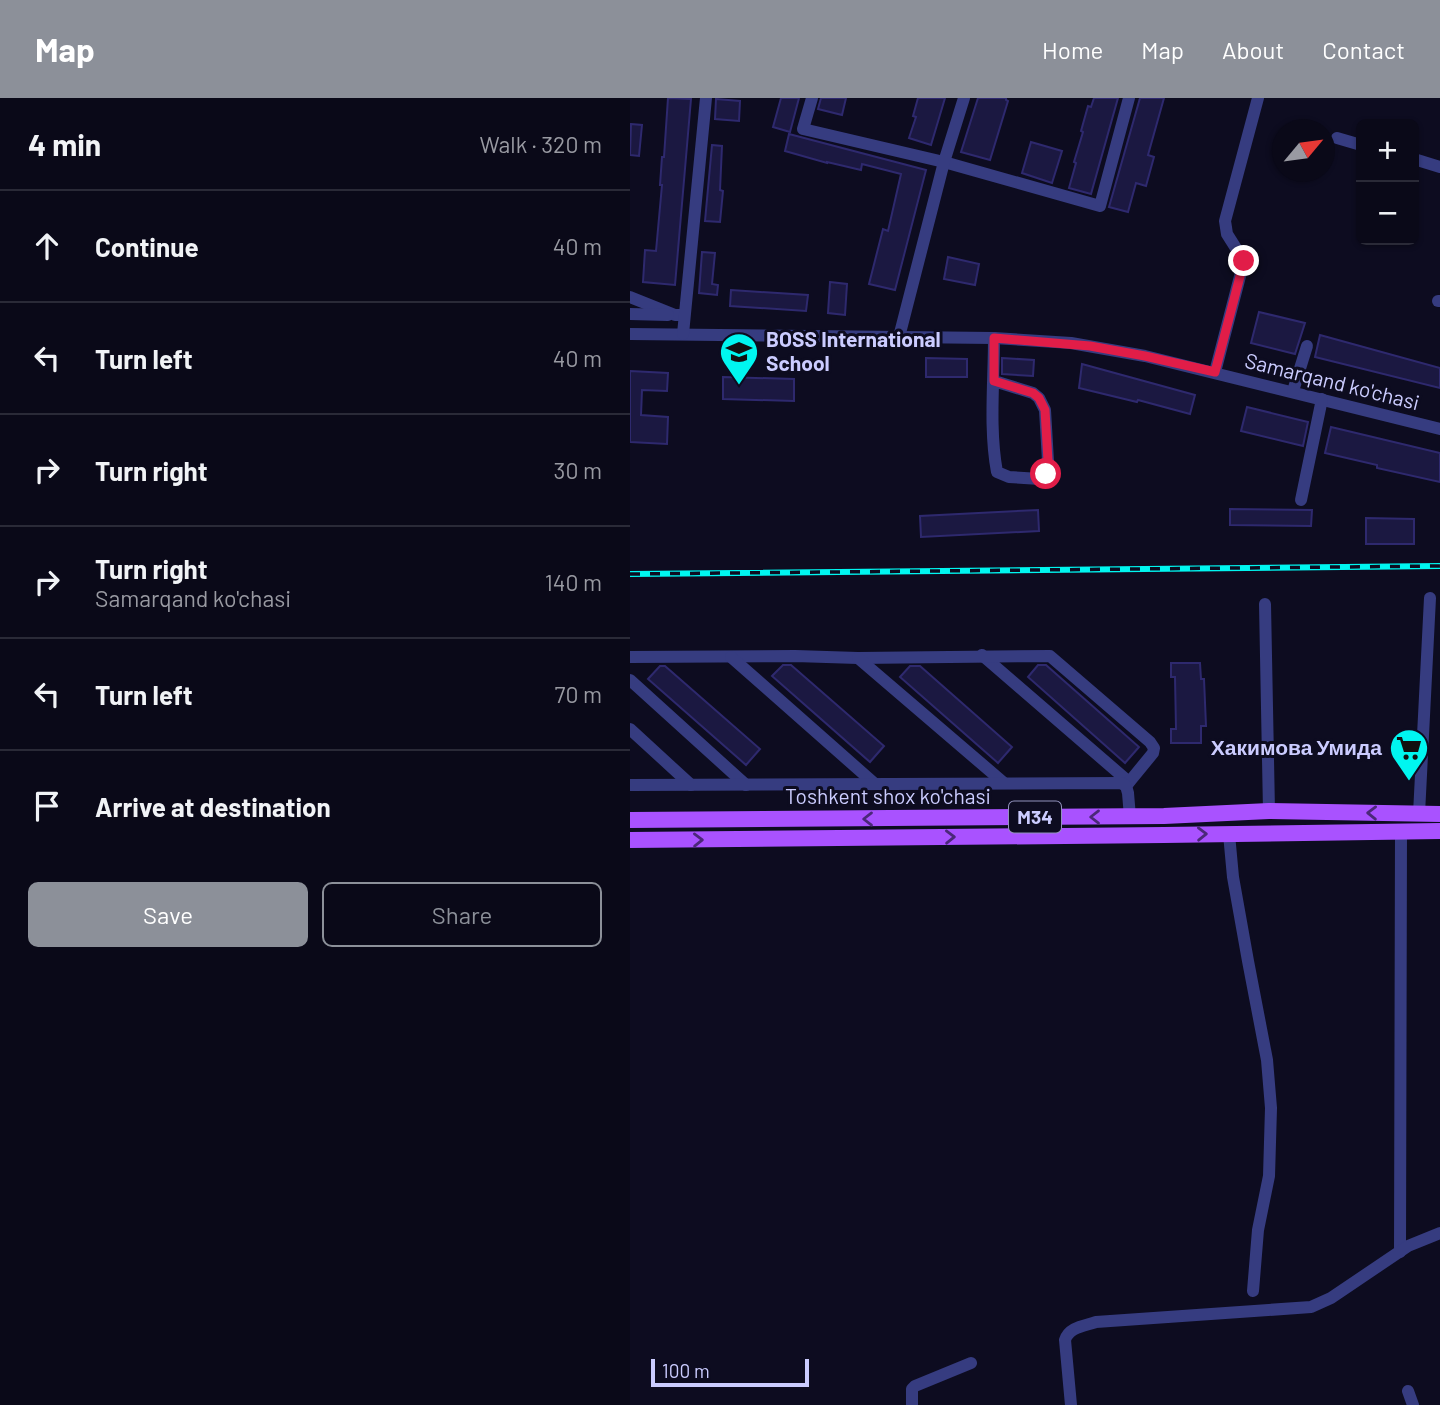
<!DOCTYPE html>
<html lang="en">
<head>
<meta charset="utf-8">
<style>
  body { margin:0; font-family:Barlow,sans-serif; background:#181725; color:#f1f3f6 }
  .controls { position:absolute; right:21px; top:21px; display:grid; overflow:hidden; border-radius:10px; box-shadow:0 2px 5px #0004 }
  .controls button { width:63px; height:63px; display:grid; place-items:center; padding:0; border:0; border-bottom:2px solid #2a2a37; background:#0a0918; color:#f1f3f6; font:35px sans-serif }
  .compass { position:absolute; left:642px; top:21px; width:63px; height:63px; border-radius:50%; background:#0a0918; box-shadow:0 2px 5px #0004; rotate:61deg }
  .scale { position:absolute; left:21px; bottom:18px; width:158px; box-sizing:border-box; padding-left:7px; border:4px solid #cbccff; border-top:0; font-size:19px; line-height:24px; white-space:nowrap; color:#cbccff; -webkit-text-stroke:5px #0d0c20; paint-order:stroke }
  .stop { position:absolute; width:21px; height:21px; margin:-16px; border:5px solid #e11d48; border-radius:50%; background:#fff }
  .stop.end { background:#e11d48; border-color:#fff; box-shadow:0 2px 7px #0008 }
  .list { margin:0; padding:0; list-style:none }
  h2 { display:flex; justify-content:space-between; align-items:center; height:91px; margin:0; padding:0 28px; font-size:30px }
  h2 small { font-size:23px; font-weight:400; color:#999aa2 }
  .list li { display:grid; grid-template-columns:46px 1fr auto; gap:21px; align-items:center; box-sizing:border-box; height:112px; padding:0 28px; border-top:2px solid #2a2a37 }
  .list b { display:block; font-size:26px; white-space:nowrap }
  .list p { margin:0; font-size:23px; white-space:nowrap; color:#999aa2 }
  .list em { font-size:23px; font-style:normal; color:#999aa2 }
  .actions { display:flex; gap:14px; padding:21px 28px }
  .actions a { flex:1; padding:16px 0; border:2px solid #8c9099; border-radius:10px; text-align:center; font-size:24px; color:#8c9099 }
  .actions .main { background:#8c9099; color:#fff }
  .icon { flex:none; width:38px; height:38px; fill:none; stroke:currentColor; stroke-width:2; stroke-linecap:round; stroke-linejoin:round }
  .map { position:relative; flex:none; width:810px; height:1307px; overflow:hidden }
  header { display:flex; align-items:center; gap:42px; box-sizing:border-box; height:98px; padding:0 35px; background:#8c9099; color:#fff }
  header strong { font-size:33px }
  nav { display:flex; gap:38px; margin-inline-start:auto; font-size:24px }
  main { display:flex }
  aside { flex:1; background:#0a0918 }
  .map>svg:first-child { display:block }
</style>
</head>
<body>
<header>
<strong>Map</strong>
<nav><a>Home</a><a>Map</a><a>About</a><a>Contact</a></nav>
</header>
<main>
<aside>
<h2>4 min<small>Walk · 320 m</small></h2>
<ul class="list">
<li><svg class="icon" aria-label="ahead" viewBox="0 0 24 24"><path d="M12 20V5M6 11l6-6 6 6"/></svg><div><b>Continue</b></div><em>40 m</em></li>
<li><svg class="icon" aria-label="left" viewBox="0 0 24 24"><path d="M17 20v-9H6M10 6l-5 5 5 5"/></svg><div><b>Turn left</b></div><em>40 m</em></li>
<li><svg class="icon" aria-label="right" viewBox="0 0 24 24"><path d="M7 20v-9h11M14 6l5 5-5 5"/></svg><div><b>Turn right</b></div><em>30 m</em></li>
<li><svg class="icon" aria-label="right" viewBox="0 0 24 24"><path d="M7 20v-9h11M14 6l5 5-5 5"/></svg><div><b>Turn right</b><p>Samarqand ko'chasi</p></div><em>140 m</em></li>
<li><svg class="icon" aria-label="left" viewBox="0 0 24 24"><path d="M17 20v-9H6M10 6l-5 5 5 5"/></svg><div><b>Turn left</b></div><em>70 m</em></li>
<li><svg class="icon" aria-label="arrive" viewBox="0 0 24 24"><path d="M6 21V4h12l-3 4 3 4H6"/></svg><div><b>Arrive at destination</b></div></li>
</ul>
<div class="actions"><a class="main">Save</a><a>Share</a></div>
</aside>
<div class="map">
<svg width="810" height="1307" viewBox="0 0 810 1307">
  <rect width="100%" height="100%" fill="#0d0c20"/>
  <g fill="#1b1841" stroke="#2e296e" stroke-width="2">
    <path d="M38,0L61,1L45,187L13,184L15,152L26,153L32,87H30L32,59H34Z"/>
    <path d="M151,0H169L160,34L143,29Z"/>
    <path d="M191,0H216L212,17L188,11Z"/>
    <path d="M288,0H315L301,47L279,40L286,19L283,18Z"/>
    <path d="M348,0H376V2L378,3L360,62L331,54Z"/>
    <path d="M464,0H488L461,96L439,90L446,65L444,64L453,34L451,33L458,8L461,9Z"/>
    <path d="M510,0H534L518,57L524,59L516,88L506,85L498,114L479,109Z"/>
    <path d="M86,1L110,3L109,23L85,21Z"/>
    <path d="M1,26L12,27L9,58L0,57Z"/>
    <path d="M159,36L296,72L265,192L239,186L253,131L258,133L271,76L232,66L231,72L197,64V65L155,53Z"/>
    <path d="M401,44L432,53L422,85L392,75Z"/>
    <path d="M82,47L92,48L90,92L93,93L90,124L75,123Z"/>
    <path d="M72,154L85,155L82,186L88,187L87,197L69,195Z"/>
    <path d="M318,159L349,166L345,187L314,181Z"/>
    <path d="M200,184L217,186L215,217L198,215Z"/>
    <path d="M101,192L178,197L176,213L100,208Z"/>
    <path d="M629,214L675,225L665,256L621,245Z"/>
    <path d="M690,237L810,270V290L685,259Z"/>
    <path d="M296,260L337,261V279H296Z"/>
    <path d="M372,260L404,262L403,278L372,276Z"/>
    <path d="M452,266L565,297L560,316L508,302L507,304L449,290Z"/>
    <path d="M0,273L38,275L37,293L12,292L11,317L38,319L37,346L0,344Z"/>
    <path d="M93,279L164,281V303L93,301Z"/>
    <path d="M617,309L678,324L673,348L611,333Z"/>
    <path d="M701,329L810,355V384L747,370V367L695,355Z"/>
    <path d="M600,411L682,412L681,428L600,427Z"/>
    <path d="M408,412L409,433L291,439L290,418Z"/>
    <path d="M736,420L784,421V446H736Z"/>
    <path d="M541,565H570L571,581H574L576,628H571V645H541V631H546L545,579H541Z"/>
    <path d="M153,567H161L254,648L240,664L142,578Z"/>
    <path d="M408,567H416L509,649L495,665L398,579Z"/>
    <path d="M30,568H35L130,651L116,667L18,581Z"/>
    <path d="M280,568H290L382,649L368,665L270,579Z"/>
  </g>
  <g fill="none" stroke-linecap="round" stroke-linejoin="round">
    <g stroke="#363c80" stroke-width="12">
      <path d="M182,0L173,31L314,64L470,108L499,0"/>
      <path d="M707,40L731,47"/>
      <path d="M784,61L810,69"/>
      <path d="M0,199L45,217H54"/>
      <path d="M808,203H810"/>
      <path d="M0,216L38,217"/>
      <path d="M0,236L364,240L441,245L515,258L810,331"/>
      <path d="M53,236L76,0"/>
      <path d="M269,239L314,64L334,0"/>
      <path d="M585,274L614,163L597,136L595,123L628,0"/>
      <path d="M364,283L403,295L409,300L415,312L418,363L416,376L410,381L379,379L367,374C359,331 364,284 364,240"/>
      <path d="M663,293L677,248"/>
      <path d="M671,402L692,301"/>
      <path d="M635,506L639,713"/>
      <path d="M352,557L499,684"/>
      <path d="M0,559L165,558L228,560L420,558L520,644L524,650L523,655L496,688"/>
      <path d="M101,559L245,686"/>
      <path d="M228,560L374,685"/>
      <path d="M0,582L116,687"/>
      <path d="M0,631L61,687"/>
      <path d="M0,687L491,685L496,688L498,695L500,719"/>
      <path d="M789,716L800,500"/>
      <path d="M599,736L603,779L618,863L637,962L641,1010L639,1078L628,1132L623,1193"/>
      <path d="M770,1154L771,733"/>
      <path d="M778,1293L783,1307"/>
      <path d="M282,1307V1291L285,1288L341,1265"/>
      <path d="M441,1307L435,1242C439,1229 454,1228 466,1224L681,1209L701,1200L778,1148L810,1135"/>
    </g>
    <g stroke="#a952ff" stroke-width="16">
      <path d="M0,722L534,718L639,713L810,716"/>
      <path d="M0,742L534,737L810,733"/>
    </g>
    <g stroke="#00f6f0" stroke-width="6">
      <path id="rail" d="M0,476L810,468"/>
    </g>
    <use href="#rail" stroke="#0d0c20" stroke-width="3.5" stroke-dasharray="10" stroke-linecap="butt"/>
  </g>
  <defs><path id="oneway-chevron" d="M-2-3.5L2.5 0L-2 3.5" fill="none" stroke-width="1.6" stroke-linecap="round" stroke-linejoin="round" transform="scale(1.75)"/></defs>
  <g stroke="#4b2879">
    <use href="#oneway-chevron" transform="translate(742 715) rotate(-179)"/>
    <use href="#oneway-chevron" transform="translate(465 719) rotate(180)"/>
    <use href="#oneway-chevron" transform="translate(238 721) rotate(180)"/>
    <use href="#oneway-chevron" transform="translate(572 736) rotate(-1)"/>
    <use href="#oneway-chevron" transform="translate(320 739) rotate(-1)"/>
    <use href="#oneway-chevron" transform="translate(68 742) rotate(-1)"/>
  </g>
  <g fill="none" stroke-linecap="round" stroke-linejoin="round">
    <path stroke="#e11d48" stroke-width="9" d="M416,376L418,363L415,312L409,300L403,295L364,283V240L460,248L515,258L585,274L614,163"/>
  </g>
  <defs>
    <g id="school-pin" transform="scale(2.0125)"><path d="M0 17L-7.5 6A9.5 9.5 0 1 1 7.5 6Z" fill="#00f6f0" stroke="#0d0c20"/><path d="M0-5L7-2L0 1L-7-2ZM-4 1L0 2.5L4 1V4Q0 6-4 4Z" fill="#111"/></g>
    <g id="supermarket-pin" transform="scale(2.0125)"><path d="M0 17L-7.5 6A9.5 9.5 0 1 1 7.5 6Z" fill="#00f6f0" stroke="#0d0c20"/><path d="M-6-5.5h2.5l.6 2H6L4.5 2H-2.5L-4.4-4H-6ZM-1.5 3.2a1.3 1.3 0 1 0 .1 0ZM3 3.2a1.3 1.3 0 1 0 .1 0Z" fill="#111"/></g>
  </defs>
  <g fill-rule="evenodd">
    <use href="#school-pin" x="109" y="254"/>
    <use href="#supermarket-pin" x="779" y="650"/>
  </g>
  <g text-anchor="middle" stroke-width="6" stroke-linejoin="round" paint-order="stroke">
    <rect fill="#0d0c20" stroke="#9292bc" stroke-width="2" x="379" y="703.5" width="52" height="31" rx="5"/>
    <g font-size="19" font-weight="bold" fill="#cbccff">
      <text x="405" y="726">M34</text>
    </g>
    <g font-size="21" font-weight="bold" fill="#cbccff" stroke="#0d0c20" text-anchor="start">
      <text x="136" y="249">BOSS International<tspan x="136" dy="24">School</tspan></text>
      <text x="752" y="657" text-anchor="end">Хакимова Умида</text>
    </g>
    <g font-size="21" fill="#cbccff" stroke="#0d0c20">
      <text transform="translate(702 284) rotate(14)" y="7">Samarqand ko'chasi</text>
      <text x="258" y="706">Toshkent shox ko'chasi</text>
    </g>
  </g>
</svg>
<div class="controls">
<button>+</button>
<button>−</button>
</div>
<svg class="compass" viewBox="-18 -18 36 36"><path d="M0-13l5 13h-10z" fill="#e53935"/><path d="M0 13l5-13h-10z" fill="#999aa2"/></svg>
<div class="scale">100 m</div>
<div class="stop" style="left:416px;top:376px"></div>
<div class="stop end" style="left:614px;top:163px"></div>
</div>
</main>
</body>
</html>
